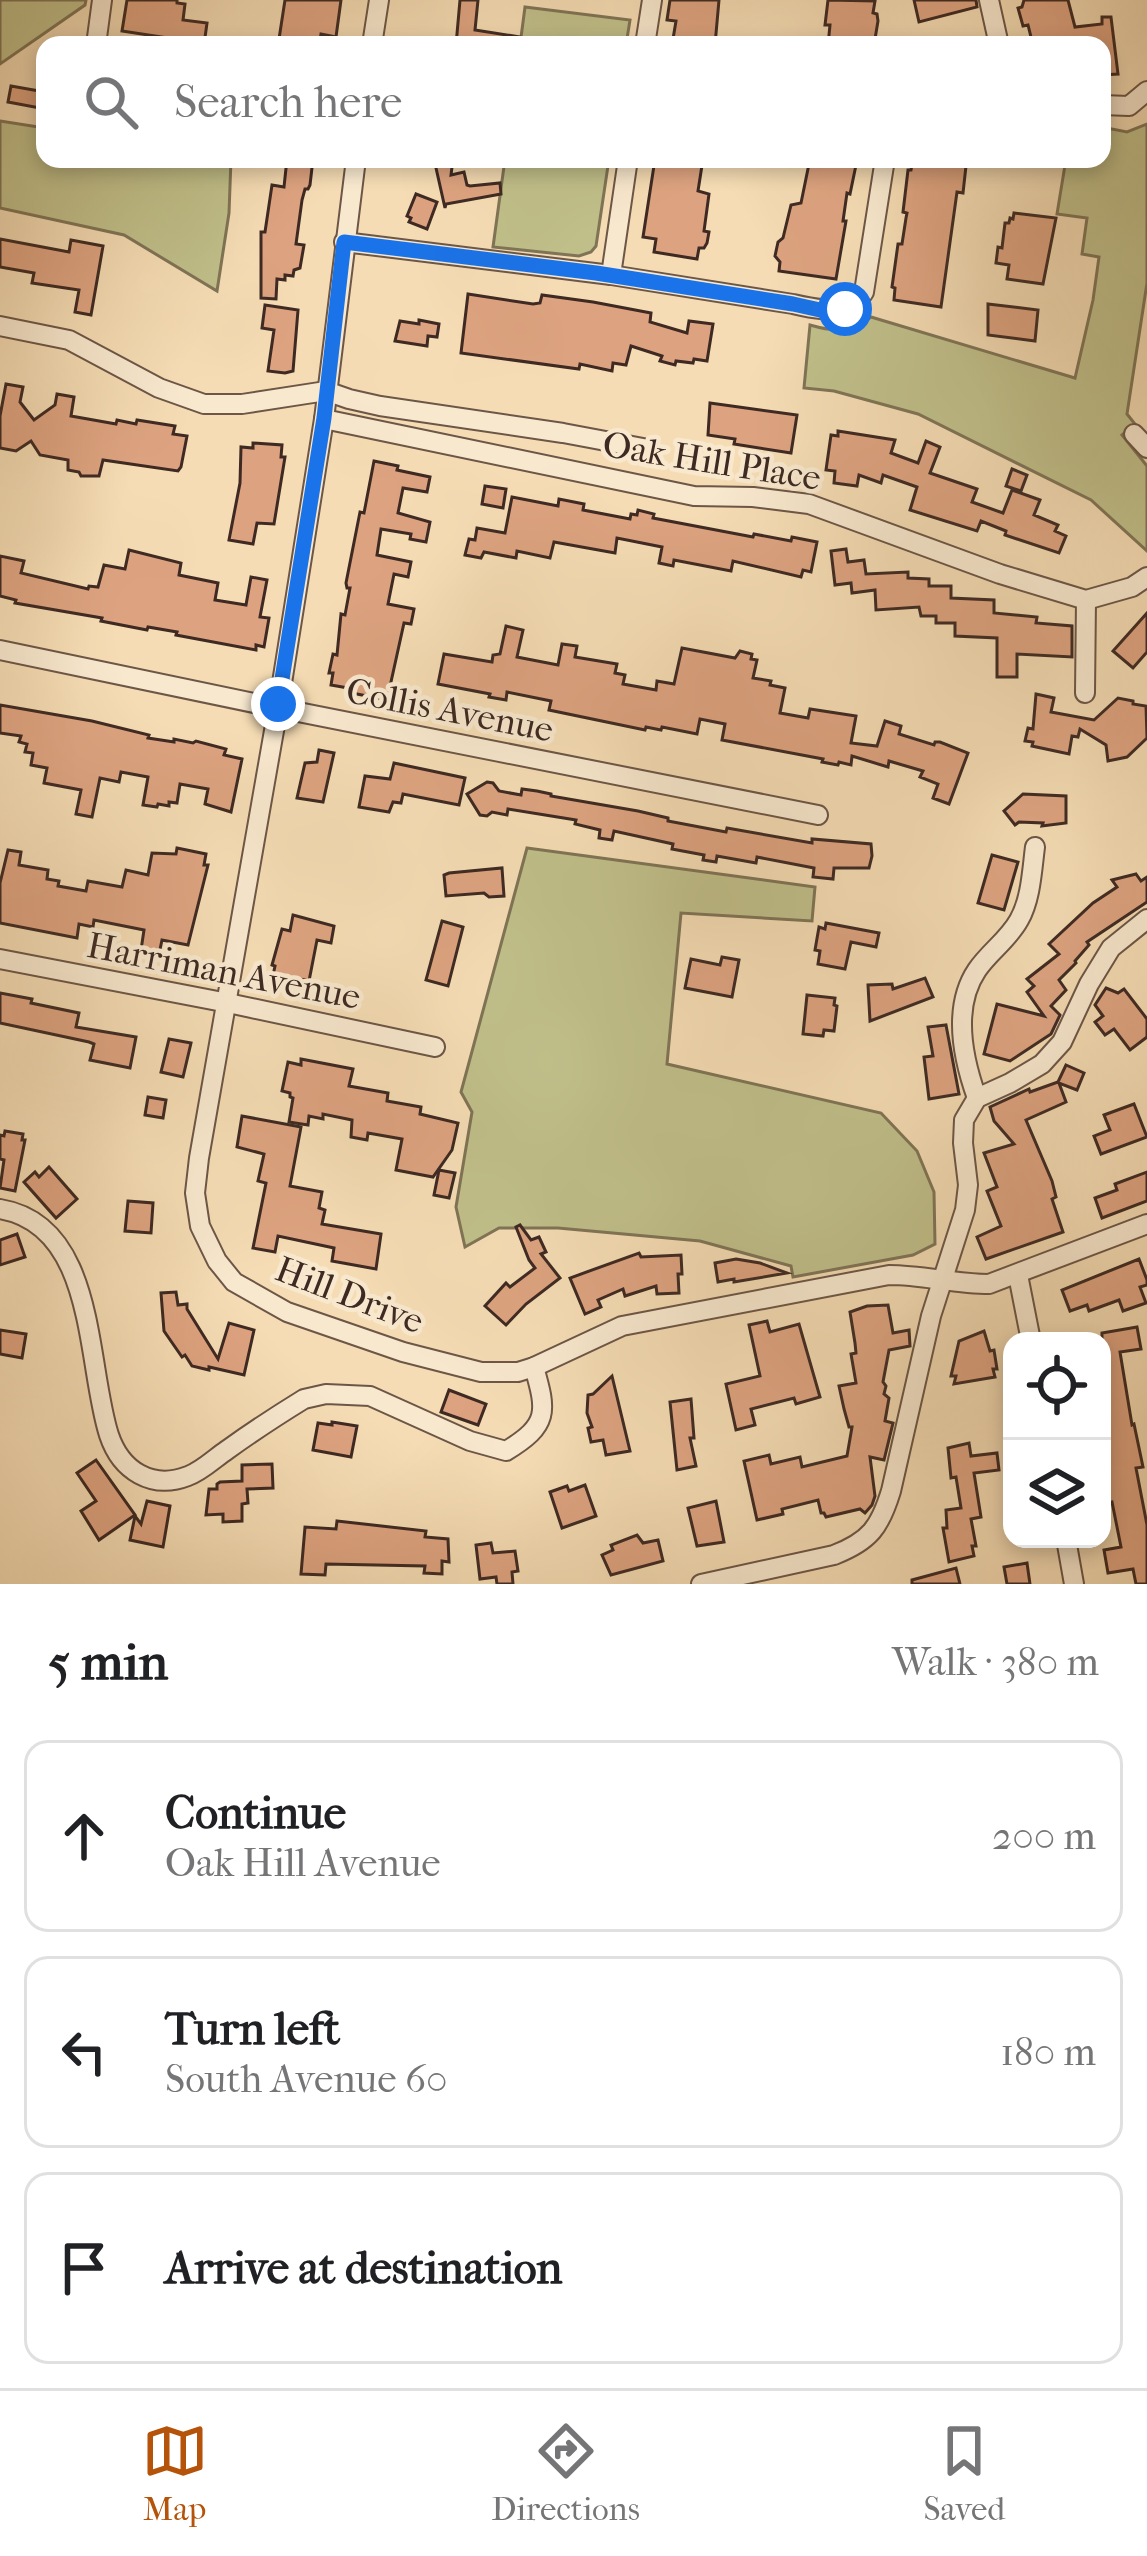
<!DOCTYPE html>
<html lang="en">
<head>
<meta charset="utf-8">
<style>
  body { margin:0; font-family:"IM FELL French Canon",serif; background:#f2f2f2; color:#202124 }
  .controls { position:absolute; right:36px; bottom:36px; display:grid; overflow:hidden; border-radius:24px; box-shadow:0 6px 18px #0003 }
  .controls button { width:108px; height:108px; display:grid; place-items:center; padding:0; border:0; border-bottom:3px solid #e0e0e0; background:#fff; color:#202124; font:60px sans-serif }
  .stop { position:absolute; width:36px; height:36px; margin:-27px; border:9px solid #1a73e8; border-radius:50%; background:#fff }
  .stop.end { background:#1a73e8; border-color:#fff; box-shadow:0 3px 12px #0008 }
  .list { margin:0; padding:0; list-style:none }
  h2 { display:flex; justify-content:space-between; align-items:center; height:156px; margin:0; padding:0 48px; font-size:51px }
  h2 small { font-size:39px; font-weight:400; color:#757577 }
  .list li { display:grid; grid-template-columns:78px 1fr auto; gap:36px; align-items:center; box-sizing:border-box; height:192px; margin:0 24px 24px; padding:0 24px; border:3px solid #e0e0e0; border-radius:24px }
  .list b { display:block; font-size:45px; white-space:nowrap }
  .list p { margin:0; font-size:39px; white-space:nowrap; color:#757577 }
  .list em { font-size:39px; font-style:normal; color:#757577 }
  .icon { flex:none; width:66px; height:66px; fill:none; stroke:currentColor; stroke-width:2; stroke-linecap:round; stroke-linejoin:round }
  .map { position:relative; flex:none; width:1147px; height:1584px; overflow:hidden }
  .search { position:absolute; background:#fff; box-shadow:0 6px 18px #0003; left:36px; right:36px; top:36px; height:132px; display:flex; align-items:center; gap:30px; box-sizing:border-box; padding:0 42px; border-radius:24px; color:#757577; font-size:45px }
  .sheet { height:804px; background:#fff }
  nav { display:flex; justify-content:space-around; align-items:center; box-sizing:border-box; height:168px; border-top:3px solid #e0e0e0; background:#fff; font-size:33px; color:#757577 }
  nav a { display:grid; justify-items:center; gap:6px }
  nav .on { color:#b45309 }
  .map>svg:first-child { display:block }
</style>
</head>
<body>
<div class="map">
<svg width="1147" height="1584" viewBox="0 0 1147 1584">
  <rect width="100%" height="100%" fill="#f5dcb4"/>
  <filter id="stains"><feTurbulence type="fractalNoise" baseFrequency=".00167" numOctaves="4"/><feColorMatrix values="0 0 0 0 .2 0 0 0 0 .09 0 0 0 0 .02 0 0 0 .5 -.17"/></filter>
  <radialGradient id="worn" r=".72"><stop offset=".6" stop-color="#630" stop-opacity="0"/><stop offset="1" stop-color="#630" stop-opacity=".3"/></radialGradient>
  <g fill="#c0bf8a" stroke="#7f7456" stroke-width="3">
    <path d="M0,0H86L85,5L0,64Z"/>
    <path d="M525,7L630,20L626,45H520Z"/>
    <path d="M0,121L45,128V159H231L229,213L217,291L124,235L0,208Z"/>
    <path d="M1147,124V283L1127,414L1135,424L1122,435L1147,466V551L1091,500L918,414L834,391L804,388L810,325C834,332 851,333 871,317L1075,378L1093,300L1099,257L1082,254L1087,218L1057,214L1066,159H1102V127L1127,132Z"/>
    <path d="M505,159H609L596,246L591,252L579,256L493,247Z"/>
    <path d="M527,848L815,887L812,921L681,913L667,1064L881,1113L917,1151L934,1192L935,1244L913,1255L793,1277L791,1266L700,1241L558,1228H499L465,1247L456,1207L472,1112L461,1092Z"/>
  </g>
  <g fill="#dda380" stroke="#3e2a23" stroke-width="3">
    <path d="M127,0H177V3L185,4L183,20L207,23L204,45H188V41L122,31Z"/>
    <path d="M285,0H341L336,37L321,34L319,45H295V41L279,39Z"/>
    <path d="M460,0H478L475,30L520,37V45H456Z"/>
    <path d="M670,0H719L715,45H672L676,21L667,20Z"/>
    <path d="M828,0L875,1L873,13L877,14L878,21L874,45H828L830,25H825Z"/>
    <path d="M914,0H976L977,7L919,22Z"/>
    <path d="M1024,0H1068L1075,27L1102,24V17H1111L1118,74L1102,75V45H1033L1028,25L1023,26L1018,8L1022,7Z"/>
    <path d="M11,86L45,92V109L8,102Z"/>
    <path d="M287,159H313L310,185L308,189H305L302,200L296,244L304,245L300,268L294,270L293,276L285,275V280L277,279L276,299L261,298V232H265L272,185L284,187Z"/>
    <path d="M434,159H453L451,175L464,172L467,185L470,186L500,183L501,194L446,204L445,208Z"/>
    <path d="M655,159H703L698,191L709,194L704,231L709,232L707,243L704,248H699L697,259L654,252L656,239L643,237Z"/>
    <path d="M810,159L856,165L850,194L847,193L843,221H846L836,279L779,271L780,262L775,256L778,242L783,238L791,205L801,203Z"/>
    <path d="M913,159L966,166L963,193L957,192L941,307L894,300L895,288L892,287L898,244H902L906,218L907,213L903,212L908,170H911Z"/>
    <path d="M416,194L437,202L427,229L409,222L411,218L407,216Z"/>
    <path d="M1014,213L1056,218L1043,284L1007,279L1009,265L996,263L998,247L1002,248L1005,223H1009L1010,218L1013,219Z"/>
    <path d="M0,239L69,252L71,240L103,246L91,315L75,312L79,290L32,283L34,273L0,267Z"/>
    <path d="M468,294L533,304L540,303L542,295L593,302L651,313L650,322L687,333L689,321L713,324L707,361L694,359L693,363L676,361L675,365L660,361L662,356L631,346L626,365L613,363L612,371L580,364L579,369L461,353Z"/>
    <path d="M988,304L1038,310L1035,341L988,335Z"/>
    <path d="M265,305L298,310L293,371L285,373L268,371L274,330L262,328Z"/>
    <path d="M419,320L439,324L437,337L428,336L427,346L395,341L400,321L419,324Z"/>
    <path d="M6,384L23,387L20,402L34,420L55,405L57,394L74,397L71,416L116,424L117,420L136,424L137,420L175,426L173,434L187,436L181,467L178,471L103,460L99,476H81L79,472L68,470V460L40,455L31,441L16,451L0,448V416Z"/>
    <path d="M710,403L797,415L791,453L734,444L735,439L708,435Z"/>
    <path d="M838,431L895,440L891,453L918,463L926,441L940,447L930,473L977,489L972,502L1003,513L1012,490L1040,500L1034,515L1058,525L1055,531L1066,536L1059,553L1005,535L1006,531L981,521L977,531L910,510L917,487L883,475L881,483L859,475L857,486L834,483L835,471L826,470L831,435L838,436Z"/>
    <path d="M253,443L282,445L281,457H285L274,524L257,523L253,544L229,540L240,483L241,447L253,448Z"/>
    <path d="M374,461L398,466L397,470L430,477L427,492L403,488L398,513L430,522L426,542L410,539L411,534L381,529L377,555L411,562L408,577L394,574L388,604L414,609L411,624L404,623L387,700L347,692L348,688L331,685L333,673H329L333,654L337,655L341,614L345,615L350,588H347L346,583L360,512L364,513Z"/>
    <path d="M1012,469L1027,475L1021,491L1006,486Z"/>
    <path d="M485,486L506,489L503,508L482,504Z"/>
    <path d="M512,497L558,506L559,499L584,504L583,510L630,519L631,514L637,515L638,510L654,514L653,518L753,537L754,534L791,541L792,537L817,542L811,572L803,570L801,577L733,561L731,571L674,560L673,566L659,563L662,547L617,538L615,553L554,542L550,558L517,551L516,558L484,552L481,558L465,555L469,539L475,540L477,528L505,533Z"/>
    <path d="M846,549L848,562L864,560L866,574L908,572V578L929,579V586H951V598L994,600V613L1037,617L1036,623L1072,626V657L1017,654V677H997V638L955,636V623H936V616H921L919,607L876,610L875,590L852,593L851,583L835,585L831,551Z"/>
    <path d="M129,550L181,563L179,575L218,583L215,600L246,605L251,577L267,580L260,617L269,618L264,647L256,645V650L176,635L177,632L148,627L147,630L101,621L102,618L15,603L16,600L0,596V556L24,561L21,573L88,589L89,586L98,587L104,565L125,569Z"/>
    <path d="M1147,613V652L1133,668L1113,651Z"/>
    <path d="M506,626L523,630L517,657L558,665L562,644L577,646L575,657L617,664L615,673L625,675L623,684L656,690L657,681L674,684L682,648L735,658L740,651L752,654L751,659L757,660L753,678L771,681L770,685L785,688L780,713L808,718L810,709L856,716L851,743L877,746L885,721L901,726L899,734L934,745L935,742H940L968,753L949,804L933,798L938,784L920,777L923,771L889,761L888,767L852,756L851,765L839,762L838,765L822,762L823,759L722,740L725,724L700,719L697,734L662,727L661,730L646,727L645,730L549,710L551,701L507,692L506,700L489,697L490,694L438,684L444,654L492,662L493,655L500,654Z"/>
    <path d="M1036,694L1054,698L1051,712L1094,720L1118,698L1133,701V704L1146,706L1147,738L1127,757L1108,761L1106,745L1080,729L1078,737L1072,736L1069,754L1032,746L1033,742L1025,741L1028,728L1033,729Z"/>
    <path d="M0,705L92,721L149,735L148,738L174,742V739L193,743L196,741L226,749L224,755L242,759L231,812L205,804L208,789L180,784L177,803L169,802V806L158,804L157,807L143,805L148,777L121,772L119,782L100,778L92,817L76,814L81,790L44,783L47,768L31,765L33,753L25,752L27,744L19,742L21,736L0,733Z"/>
    <path d="M319,750L334,753L323,802L297,798L305,763L317,762Z"/>
    <path d="M394,763L465,778L459,805L403,794L401,803L393,802L389,812L359,807L365,776L390,779Z"/>
    <path d="M487,782L493,783L499,791L521,795L522,789L537,791L551,794V796L638,811L668,818V821L726,832L727,828L812,843V839L871,844L872,856L869,868H834L833,879L813,877L814,868L757,857L756,863L717,856L716,862L703,860L704,855L672,849L673,844L614,831L612,840L599,838L600,830L575,824L576,820L508,809L507,815L492,812L487,816L480,815L467,794Z"/>
    <path d="M1023,794L1066,796V823L1042,826L1043,823L1019,822L1015,825L1004,811Z"/>
    <path d="M177,848L206,854L204,865H208L188,945L162,940L159,954L141,950L144,930L94,920L93,927L79,924L77,938L0,923V883L8,850L21,852L19,865L48,870L47,879L59,881L58,886L86,891L88,881L122,887L126,870L148,875L152,853L176,854Z"/>
    <path d="M992,855L1018,862L1004,910L978,903Z"/>
    <path d="M502,868L504,896L489,897L484,893L446,896L444,875L449,873Z"/>
    <path d="M1136,874L1141,881L1147,877V902L1087,942L1089,945L1075,961L1076,963L1059,980L1066,990L1051,1006L1060,1015L1051,1034L1010,1061L984,1054L997,1004L1044,1016L1027,992L1034,986L1027,979L1059,954L1049,944L1093,903L1117,887L1112,880Z"/>
    <path d="M293,915L334,926L331,943L317,940L309,981L296,978L295,985L272,980L275,966L272,965L282,929L290,931Z"/>
    <path d="M442,921L463,927L448,986L426,980Z"/>
    <path d="M826,923L879,933L876,947L851,942L845,969L818,964L820,951L815,950L819,927L825,929Z"/>
    <path d="M722,957L739,960L732,997L685,988L691,959L720,965Z"/>
    <path d="M925,978L933,997L870,1021L868,985L892,984L893,989Z"/>
    <path d="M1106,988L1118,993L1124,989L1147,1019V1037L1130,1050L1114,1029L1105,1035L1095,1022L1103,1016L1095,1005Z"/>
    <path d="M0,993L32,999L31,1003L79,1013L76,1027L136,1037L130,1068L90,1060L94,1044L89,1042L0,1023Z"/>
    <path d="M807,995L835,998L834,1005L837,1006L834,1031L824,1030L823,1036L803,1034Z"/>
    <path d="M946,1025L959,1094L929,1099L924,1057L933,1056L928,1027Z"/>
    <path d="M169,1039L191,1043L183,1077L161,1072Z"/>
    <path d="M301,1059L353,1069L349,1086L388,1093L387,1101L421,1107L420,1114L458,1123L452,1150L433,1177L396,1170L402,1139L368,1133L367,1140L351,1137L352,1120L323,1114V1119L309,1116L308,1125L289,1122L293,1098L290,1097V1093L282,1091L288,1062L301,1065Z"/>
    <path d="M1066,1065L1084,1073L1077,1090L1059,1083L1066,1102L1026,1120L1052,1181L1056,1197L1052,1199L1063,1232L986,1259L977,1237L1001,1226L987,1191L997,1187L984,1153L1014,1144L994,1121L990,1107L1029,1089L1030,1092L1058,1082Z"/>
    <path d="M148,1097L166,1100L163,1118L145,1115Z"/>
    <path d="M1134,1104L1147,1137L1101,1154L1094,1136L1110,1130L1104,1115Z"/>
    <path d="M242,1116L301,1127L290,1186L322,1192L319,1208L325,1210L322,1224L381,1234L376,1269L332,1261L334,1248L278,1236L275,1252L253,1248L266,1183L258,1181L264,1154L237,1147Z"/>
    <path d="M5,1131L23,1134L22,1140H25L15,1191L0,1188L4,1160L0,1159V1135L4,1136Z"/>
    <path d="M49,1167L77,1199L56,1218L24,1182L35,1172L39,1177Z"/>
    <path d="M439,1170L455,1173L449,1198L434,1195Z"/>
    <path d="M1147,1172V1201L1102,1218L1095,1198L1117,1190L1115,1184Z"/>
    <path d="M128,1201L153,1203L151,1233L125,1231Z"/>
    <path d="M520,1225L531,1240L539,1237L546,1252L541,1254L560,1278L526,1304L506,1325L485,1306L506,1283L510,1287L535,1268L529,1260L516,1227Z"/>
    <path d="M17,1234L25,1257L0,1265V1240Z"/>
    <path d="M639,1253L641,1257L681,1255L682,1274H678L679,1293L657,1294L656,1286L625,1296L623,1289L598,1300L601,1307L585,1314L570,1278Z"/>
    <path d="M736,1259L760,1263L787,1273L734,1282V1279L718,1282L715,1263Z"/>
    <path d="M1139,1259L1147,1280V1285L1140,1287L1146,1303L1123,1311L1119,1300L1089,1311L1087,1305L1070,1311L1062,1290Z"/>
    <path d="M176,1292L178,1305L187,1304V1309L218,1359L229,1323L254,1330L244,1375L209,1367V1370L192,1366L185,1355L182,1357L164,1331L161,1293Z"/>
    <path d="M888,1305L893,1333L909,1330L910,1346L889,1350L883,1382L886,1386L884,1394L889,1398L885,1421L893,1423L884,1460L870,1457L875,1496L872,1505L865,1513L860,1509L826,1517L824,1513H821L818,1500L782,1509L783,1514L757,1520L744,1461L769,1455L771,1464L800,1457L802,1467L847,1456L852,1427H849L844,1409L839,1386L856,1383L851,1354L856,1353L855,1343L850,1312L867,1306Z"/>
    <path d="M767,1321L770,1332L799,1324L820,1397L796,1404L794,1398L751,1409L755,1425L736,1430L726,1384L760,1376L749,1325Z"/>
    <path d="M1137,1327L1141,1349L1120,1352L1132,1425L1134,1424L1143,1467L1136,1468L1147,1525V1584H1136L1133,1569L1108,1573L1104,1550L1121,1547L1112,1502L1102,1504V1481L1109,1480L1102,1452V1333Z"/>
    <path d="M0,1330L26,1334L22,1358L0,1354Z"/>
    <path d="M984,1331L990,1351L994,1350L997,1369H993L995,1377L954,1384L956,1376H951L959,1341Z"/>
    <path d="M612,1376L630,1451L606,1455L603,1440L591,1442L588,1428L592,1427L587,1413L588,1395L593,1394Z"/>
    <path d="M449,1390L486,1404L478,1425L441,1412Z"/>
    <path d="M691,1399L694,1438H690L696,1466L677,1470L670,1402Z"/>
    <path d="M332,1422L357,1426L351,1457L313,1450L318,1423L332,1425Z"/>
    <path d="M969,1443L971,1456L997,1453L999,1470L974,1473L981,1517L971,1519L976,1546H972L974,1556L949,1562L943,1528H947L946,1510L961,1508L956,1477L951,1478L948,1448Z"/>
    <path d="M96,1460L135,1515L99,1540L81,1511L96,1501L77,1473Z"/>
    <path d="M272,1464L273,1488L247,1489L248,1503L242,1504V1521L223,1522V1514L206,1515L209,1489H217V1484L220,1482L242,1481V1465Z"/>
    <path d="M585,1485L596,1516L562,1528L550,1492L567,1486L569,1491Z"/>
    <path d="M147,1501L170,1506L163,1547L130,1540L135,1516L141,1524Z"/>
    <path d="M716,1501L724,1542L697,1546L688,1508Z"/>
    <path d="M337,1521L426,1531L425,1537L448,1539L449,1562L442,1561V1574L424,1573L425,1566L326,1564L325,1575L301,1574L305,1527L336,1529Z"/>
    <path d="M637,1535L643,1543L658,1540L663,1561L611,1575L602,1555L613,1550L611,1545Z"/>
    <path d="M491,1543L493,1553L515,1551L518,1571L512,1572L513,1584H497L496,1577L480,1579L476,1545Z"/>
    <path d="M1027,1563L1030,1584H1007L1004,1567Z"/>
    <path d="M956,1568L960,1584H912V1580Z"/>
  </g>
  <g fill="none" stroke-linecap="round" stroke-linejoin="round">
    <g stroke="#6c5647" stroke-width="22">
      <g id="minor">
        <path d="M989,0L999,45"/>
        <path d="M96,45L102,0"/>
        <path d="M372,45L379,0"/>
        <path d="M645,45L652,0"/>
        <path d="M1102,105L1129,106L1147,91"/>
        <path d="M356,159L324,419L278,708L199,1158L195,1193L200,1226L217,1261L234,1282L287,1312L403,1352L481,1372H518L534,1367L622,1326L889,1275C923,1275 955,1284 989,1284L1147,1224"/>
        <path d="M344,242L611,275L793,304C814,309 832,312 854,307L864,292L885,159"/>
        <path d="M611,275L628,159"/>
        <path d="M0,326L69,340L159,388L204,404H242L326,391L349,399L380,406L563,433L643,448"/>
        <path d="M324,419L694,496L753,497L809,504L1000,574L1086,600L1132,587L1147,577"/>
        <path d="M1134,434L1147,448"/>
        <path d="M0,650L278,708L818,815"/>
        <path d="M1085,693L1086,600"/>
        <path d="M0,959L228,1003L435,1047"/>
        <path d="M977,1098C963,1059 952,1007 977,970C989,952 1008,940 1019,920C1031,899 1032,870 1035,847"/>
        <path d="M0,1209C97,1225 86,1364 109,1435C121,1471 152,1490 188,1476C202,1471 215,1458 227,1450C252,1432 278,1415 304,1399L326,1394L370,1396L470,1441L506,1451C549,1425 547,1412 534,1367"/>
        <path d="M1018,1275L1031,1341"/>
        <path d="M1066,1539L1074,1584"/>
        <path d="M701,1584L834,1555C870,1541 880,1527 891,1491L931,1316L965,1210L968,1185L963,1143L964,1120L977,1098L1010,1083L1042,1064L1062,1042L1089,984L1111,948L1147,919"/>
      </g>
    </g>
    <use href="#minor" stroke="#f8e8ce" stroke-width="18"/>
  </g>
  <g fill="none" stroke-linecap="round" stroke-linejoin="round">
    <path stroke="#1a73e8" stroke-width="15" d="M278,704L324,418L344,242L596,273L793,304L820,310L845,309"/>
  </g>
  <g text-anchor="middle" stroke-width="9" stroke-linejoin="round" paint-order="stroke">
    <g font-size="36" fill="#3e2a23" stroke="#f8e8ce">
      <text transform="translate(712 460) rotate(9)" y="13">Oak Hill Place</text>
      <text transform="translate(450 709) rotate(11)" y="13">Collis Avenue</text>
      <text transform="translate(224 970) rotate(11)" y="13">Harriman Avenue</text>
      <text transform="translate(350 1294) rotate(21)" y="13">Hill Drive</text>
    </g>
  </g>
  <rect width="100%" height="100%" filter="url(#stains)"/>
  <rect width="100%" height="100%" fill="url(#worn)"/>
</svg>
<div class="controls">
<button><svg class="icon" aria-label="locate" viewBox="0 0 24 24"><circle cx="12" cy="12" r="6"/><path d="M12 2v4M12 18v4M2 12h4M18 12h4"/></svg></button>
<button><svg class="icon" aria-label="layers" viewBox="0 0 24 24"><path d="M12 4l9 5-9 5-9-5zM3 14l9 5 9-5"/></svg></button>
</div>
<div class="stop" style="left:845px;top:309px"></div>
<div class="stop end" style="left:278px;top:704px"></div>
<div class="search"><svg class="icon" aria-label="search" viewBox="0 0 24 24"><circle cx="10" cy="10" r="6"/><path d="M15 15l6 6"/></svg>Search here</div>
</div>
<section class="sheet">
<h2>5 min<small>Walk · 380 m</small></h2>
<ul class="list">
<li><svg class="icon" aria-label="ahead" viewBox="0 0 24 24"><path d="M12 20V5M6 11l6-6 6 6"/></svg><div><b>Continue</b><p>Oak Hill Avenue</p></div><em>200 m</em></li>
<li><svg class="icon" aria-label="left" viewBox="0 0 24 24"><path d="M17 20v-9H6M10 6l-5 5 5 5"/></svg><div><b>Turn left</b><p>South Avenue 60</p></div><em>180 m</em></li>
<li><svg class="icon" aria-label="arrive" viewBox="0 0 24 24"><path d="M6 21V4h12l-3 4 3 4H6"/></svg><div><b>Arrive at destination</b></div></li>
</ul>
</section>
<nav>
<a class="on"><svg class="icon" aria-label="map" viewBox="0 0 24 24"><path d="M3 6l6-2 6 2 6-2v14l-6 2-6-2-6 2zM9 4v14M15 6v14"/></svg>Map</a>
<a><svg class="icon" aria-label="directions" viewBox="0 0 24 24"><path d="M12 3l9 9-9 9-9-9zM9 14v-3h6M13 9l2 2-2 2"/></svg>Directions</a>
<a><svg class="icon" aria-label="saved" viewBox="0 0 24 24"><path d="M7 4h10v16l-5-4-5 4z"/></svg>Saved</a>
</nav>
</body>
</html>
